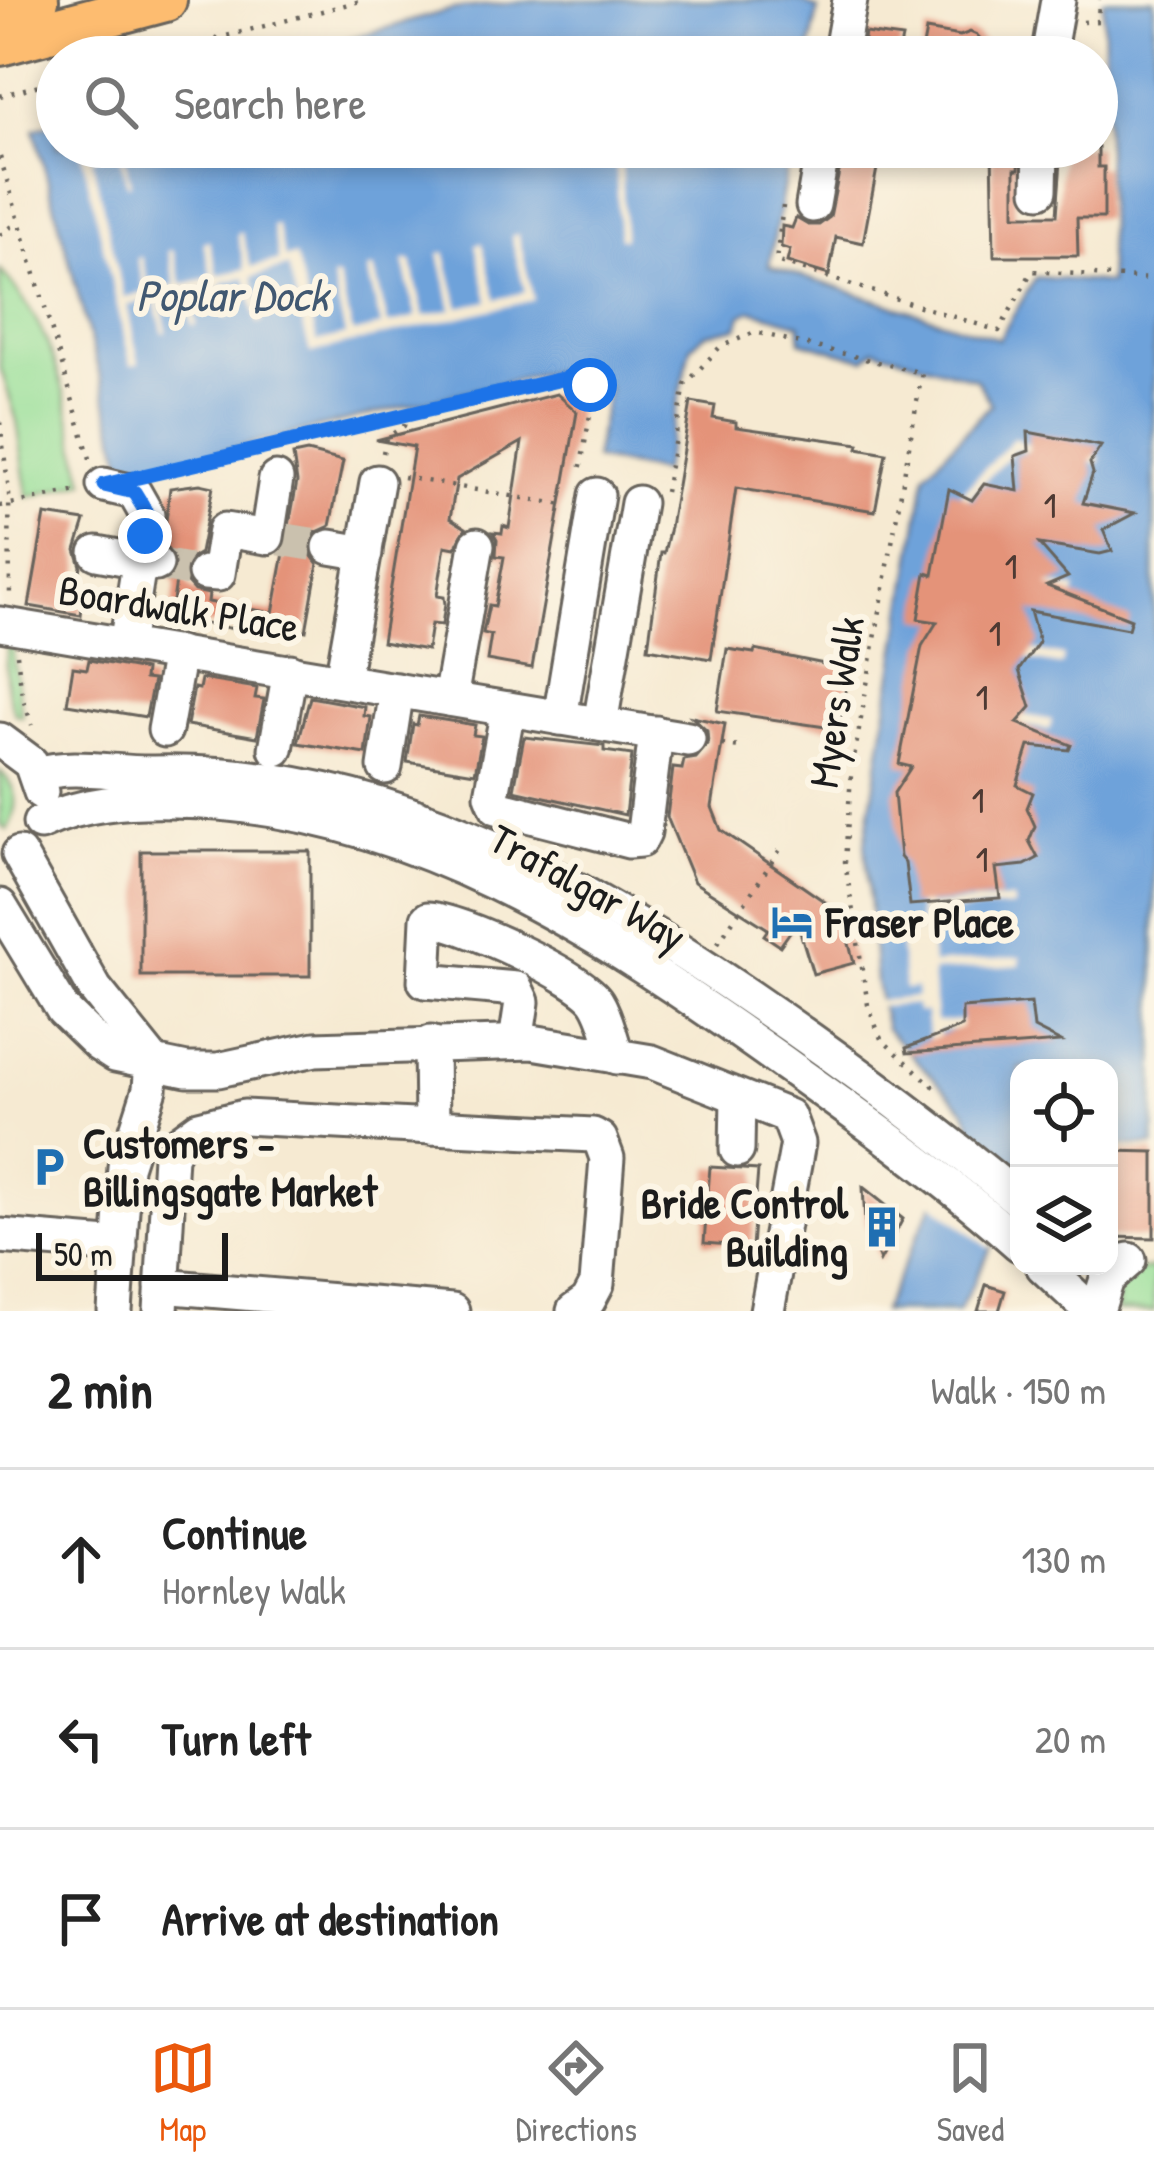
<!DOCTYPE html>
<html lang="en">
<head>
<meta charset="utf-8">
<style>
  body { margin:0; font-family:"Patrick Hand",sans-serif; background:#f6f6f6; color:#222 }
  .controls { position:absolute; right:36px; bottom:36px; display:grid; overflow:hidden; border-radius:24px; box-shadow:0 6px 18px #0003 }
  .controls button { width:108px; height:108px; display:grid; place-items:center; padding:0; border:0; border-bottom:3px solid #e0e0e0; background:#fff; color:#222; font:60px sans-serif }
  .scale { position:absolute; left:36px; bottom:30px; width:192px; box-sizing:border-box; padding-left:12px; border:6px solid #1c1c1c; border-top:0; font-size:33px; line-height:42px; white-space:nowrap; color:#1c1c1c; -webkit-text-stroke:9px #fcf5e5; paint-order:stroke }
  .stop { position:absolute; width:36px; height:36px; margin:-27px; border:9px solid #1a73e8; border-radius:50%; background:#fff }
  .stop.end { background:#1a73e8; border-color:#fff; box-shadow:0 3px 12px #0008 }
  .list { margin:0; padding:0; list-style:none }
  h2 { display:flex; justify-content:space-between; align-items:center; height:156px; margin:0; padding:0 48px; font-size:51px }
  h2 small { font-size:39px; font-weight:400; color:#767676 }
  .list li { display:grid; grid-template-columns:78px 1fr auto; gap:36px; align-items:center; box-sizing:border-box; height:180px; padding:0 48px; border-top:3px solid #e0e0e0 }
  .list b { display:block; font-size:45px; white-space:nowrap }
  .list p { margin:0; font-size:39px; white-space:nowrap; color:#767676 }
  .list em { font-size:39px; font-style:normal; color:#767676 }
  .icon { flex:none; width:66px; height:66px; fill:none; stroke:currentColor; stroke-width:2; stroke-linecap:round; stroke-linejoin:round }
  .map { position:relative; flex:none; width:1154px; height:1311px; overflow:hidden }
  .search { position:absolute; background:#fff; box-shadow:0 6px 18px #0003; left:36px; right:36px; top:36px; height:132px; display:flex; align-items:center; gap:30px; box-sizing:border-box; padding:0 42px; border-radius:66px; color:#767676; font-size:45px }
  .sheet { height:696px; background:#fff }
  nav { display:flex; justify-content:space-around; align-items:center; box-sizing:border-box; height:168px; border-top:3px solid #e0e0e0; background:#fff; font-size:33px; color:#767676 }
  nav a { display:grid; justify-items:center; gap:6px }
  nav .on { color:#ea580c }
  .map>svg:first-child { display:block }
</style>
</head>
<body>
<div class="map">
<svg width="1154" height="1311" viewBox="0 0 1154 1311">
  <rect width="100%" height="100%" fill="#fcf5e5"/>
  <filter id="ink" filterUnits="userSpaceOnUse"><feTurbulence type="fractalNoise" baseFrequency=".00833" numOctaves="2"/><feDisplacementMap in="SourceGraphic" scale="24" xChannelSelector="R" yChannelSelector="G"/><feConvolveMatrix kernelMatrix="1 2 1 2 8 2 1 2 1" color-interpolation-filters="sRGB"/></filter>
  <filter id="wash" filterUnits="userSpaceOnUse"><feTurbulence type="fractalNoise" baseFrequency=".004" numOctaves="4" result="noise"/><feDisplacementMap in="SourceGraphic" scale="48" xChannelSelector="R" yChannelSelector="G"/><feGaussianBlur stdDeviation="2.7" result="paint"/><feColorMatrix in="noise" values="0 0 0 0 0 0 0 0 0 0 0 0 0 0 0 0 0 1.4 0 .05"/><feComposite in="paint" operator="in"/></filter>
  <g filter="url(#wash)">
    <rect width="100%" height="100%" fill="#f6ead2"/>
    <g fill="#98df99" stroke="#5a7e5a" stroke-width="3">
      <path d="M0,270C59,333 65,402 85,482L28,497L17,421L0,366Z"/>
      <path d="M12,644V647L22,716L16,715C5,696 5,667 7,645Z"/>
      <path d="M0,771C19,788 19,809 7,830L0,825Z"/>
      <path d="M1154,1268V1311H1116L1119,1285L1136,1271Z"/>
    </g>
    <g fill="#6ea2da" stroke="#455f7b" stroke-width="3">
      <path d="M536,0H799L818,10L808,57H286L453,9Z"/>
      <path d="M1103,0H1154V1146H1109V1068H1019V1192L959,1311H882L971,1122L965,1110L886,1029L876,983L865,843L926,473L991,404L976,379L875,349L865,359L800,341V324L752,310L742,315L738,327L705,334L691,347L662,472L594,459L608,388L598,372L578,365L126,474L34,129L57,122V147H791L769,266L999,339L1036,277L1109,283Z"/>
    </g>
    <g fill="#f6ead2">
      <path d="M705,47V57H533Z"/>
      <path d="M100,147H139L123,151L131,184L127,185L119,152L92,159L124,297L145,292L137,258L142,257L150,291L176,285L168,251L173,250L182,284L212,277L203,242L209,240L218,275L245,269L237,234L242,232L251,267L279,261L272,226L277,225L285,258L296,256L317,342L345,335L332,278L338,277L353,333L381,326L367,270L374,268L388,324L416,317L403,261L411,260L424,316L452,309L439,254L445,252L459,307L488,301L475,244L482,243L496,299L525,292L511,236L518,234L534,300L310,353L288,267L252,277L263,322L257,323L245,277L221,283L230,317L225,318L216,285L189,291L197,325L192,326L184,292L160,298L167,332L163,333L154,299L127,305L139,363L131,365L81,151Z"/>
      <path d="M615,147H621L625,238H619Z"/>
      <path d="M1015,437L1021,442L1101,457L1099,464L1015,449L967,500L956,567L1076,589L1074,599L944,633L1064,656L1062,666L943,643L933,698L1052,720L1050,730L931,709L924,882L927,906L1013,899L1014,907L928,914L932,964L1020,957V965L932,972L936,1022L1025,1015L1026,1024L939,1031V1044L929,1045L926,1012H917L916,1004L877,1007V1001L917,997L916,988L904,989L899,934L920,931L908,785L961,493Z"/>
      <path d="M963,1126L1014,1166L1016,1198L990,1249L930,1201Z"/>
    </g>
    <g id="blocks">
      <g fill="#e49379">
        <path d="M926,30L960,36L970,32L977,35L996,57H942L922,52Z"/>
        <path d="M865,33L902,38L898,57H861Z"/>
        <path d="M844,147H881L863,243L836,237L829,275L787,262L790,250L781,247L782,226L792,228L796,218L808,225H819L830,217Z"/>
        <path d="M992,147H1020L1019,169H1015V215H1057L1062,147H1098V167H1104V218H1077L1078,256H994Z"/>
        <path d="M557,394L577,412L532,668L487,660L491,635L483,633L489,605L495,606L504,557L496,556L497,539L493,532L502,533L503,526L509,528L522,442L457,479L450,518L466,528L455,548L445,546L437,596L444,597L445,604L442,625L431,624L427,650L382,642L414,447L376,440Z"/>
        <path d="M691,402L715,406L713,418L736,422V427L859,444L858,448L886,453L875,511L736,488L711,659L648,648L661,553H664L670,527Z"/>
        <path d="M1028,432L1101,446L1090,463L1093,473L1083,503L1135,513L1103,530L1112,551L1100,554L1039,544L1068,577L1047,586L1131,619L1128,629L1030,611L1039,642L1019,670L1031,707L1017,723L1071,745L1069,750L1029,746L1017,785L1033,793L1027,808L1035,826L1029,841L1038,858L1025,865L996,868L1000,898L910,905L905,863L900,857L894,793L911,767L899,764L922,646L937,622L918,619L926,573L933,575L949,489L972,500L984,484L1018,491L1015,456L1029,451Z"/>
        <path d="M307,452L343,461L330,526L315,533L310,542L311,555L318,564L306,631L285,627L283,637L187,621L188,610L172,608L176,581L170,580L176,569V558L163,545L170,488L200,484L213,487L200,553L188,560L184,570L187,583L194,591L209,594L208,602L273,613L297,482L293,455Z"/>
        <path d="M45,515L85,521L76,550L81,566L76,591L84,593L81,615L29,606Z"/>
        <path d="M727,649L754,653L755,650L849,669L839,729L717,711Z"/>
        <path d="M89,660L145,670L144,679L153,680L146,717L67,704L73,667L87,669Z"/>
        <path d="M201,679L257,688L255,698L264,699L257,737L187,725L194,688L199,689Z"/>
        <path d="M310,697L365,707L364,716L371,717L366,754L298,743Z"/>
        <path d="M419,716L475,725L473,735L482,736L475,773L407,762L413,724L417,725Z"/>
        <path d="M692,717L725,724L712,807L721,830L841,913L854,963L813,974L797,922L780,946L764,935L768,929L694,882L667,817L673,768L682,769L684,760L696,758L708,744L707,731Z"/>
        <path d="M524,737L604,746V751L632,755L625,815L514,790Z"/>
        <rect x="141" y="851" width="169" height="125"/>
        <path d="M1031,1003L1034,1028L1061,1042L907,1053L906,1048L962,1027V1008Z"/>
        <path d="M1109,1151L1154,1152V1238L1109,1237Z"/>
        <path d="M710,1167L758,1170L752,1247L704,1243Z"/>
        <path d="M863,1187L903,1219L880,1261L865,1222Z"/>
        <path d="M986,1285L1005,1291L999,1311H978Z"/>
      </g>
    </g>
  </g>
  <g filter="url(#ink)">
    <use href="#blocks" fill-opacity="0" stroke="#68645c" stroke-width="3"/>
    <g fill="none" stroke-linecap="round" stroke-linejoin="round">
      <g stroke="#cac1ae" stroke-width="33" stroke-dasharray="33 16" stroke-linecap="butt">
        <path d="M280,539L330,547"/>
        <path d="M156,564L205,573"/>
      </g>
      <g stroke="#68645c" stroke-width="39">
        <g id="minor">
          <path d="M840,57L850,0"/>
          <path d="M1048,57L1058,0"/>
          <path d="M1040,190L1041,147"/>
          <path d="M813,205L823,147"/>
          <path d="M104,485L134,492L147,515L126,645"/>
          <path d="M330,547L365,553"/>
          <path d="M97,553L156,564"/>
          <path d="M205,573L218,574L225,530L267,537L276,479"/>
          <path d="M0,624L688,739"/>
          <path d="M342,680L377,482"/>
          <path d="M450,699L477,545"/>
          <path d="M508,709L492,795L497,807L629,841L640,840L644,832L656,733"/>
          <path d="M560,718L597,495"/>
          <path d="M600,724L638,503"/>
          <path d="M165,730L179,653"/>
          <path d="M0,740L31,763L41,792"/>
          <path d="M276,749L290,671"/>
          <path d="M385,767L397,690"/>
          <path d="M37,774C75,763 115,774 154,773C381,768 567,873 749,997C843,1061 933,1128 1019,1200"/>
          <path d="M40,823C81,803 128,800 173,801C404,803 600,932 781,1061C862,1119 945,1178 1019,1244"/>
          <path d="M19,854L95,989L152,1060L150,1089L125,1167L115,1311"/>
          <path d="M0,906L63,1010L98,1044L115,1055L187,1070H218L315,1049L532,1042L652,1062L788,1116L798,1143L767,1311"/>
          <path d="M516,1042L522,1002L516,989L425,981L428,919C459,920 582,977 597,1002C607,1018 611,1040 617,1057"/>
          <path d="M432,1127L593,1135L600,1139L607,1158L597,1284L588,1301L574,1311"/>
          <path d="M737,1150L738,1097"/>
          <path d="M0,1236L120,1246"/>
          <path d="M1043,1266L1091,1311"/>
          <path d="M162,1286L452,1311"/>
          <path d="M161,1311L170,1156L176,1145L199,1128L244,1117L432,1127L431,1043"/>
          <path d="M1097,1311L1107,1279L1129,1260"/>
        </g>
      </g>
      <g stroke="#68645c" stroke-width="48">
        <g id="major">
          <path d="M0,10L37,0"/>
          <path d="M0,44L165,0"/>
        </g>
      </g>
      <g stroke="#68645c" stroke-width="4.5" stroke-dasharray="3 9" stroke-linecap="butt">
        <path d="M1083,22L1098,21L1099,0"/>
        <path d="M146,57L364,0"/>
        <path d="M0,96L57,80"/>
        <path d="M0,157L91,462"/>
        <path d="M783,206L776,261L999,331L1032,271L1154,279"/>
        <path d="M0,235L18,222"/>
        <path d="M0,422L9,491L10,595"/>
        <path d="M383,453L386,438L404,426L407,415"/>
        <path d="M156,473L575,376L590,385L593,398L580,471"/>
        <path d="M403,477L563,505"/>
        <path d="M665,492L685,385L720,347L755,332L922,373L851,775L845,862L868,1005L881,1039L933,1086L929,1090"/>
        <path d="M0,506L77,491"/>
        <path d="M17,654L22,696L32,725"/>
        <path d="M722,745L741,747"/>
        <path d="M718,943L781,848"/>
      </g>
      <use href="#minor" stroke="#fff" stroke-width="33"/>
      <use href="#major" stroke="#fdbc70" stroke-width="42"/>
    </g>
  </g>
  <g fill="none" stroke-linecap="round" stroke-linejoin="round" filter="url(#ink)">
    <path stroke="#1a73e8" stroke-width="15" d="M145,536L148,515L134,492L104,485L575,376L590,385"/>
  </g>
  <defs>
    <g id="hotel-bare" transform="scale(3.24)"><path d="M-6-4.5h1.5V1H6V5H4.5V3h-9V5H-6ZM-4 0a1.8 1.8 0 1 1 3.6 0ZM.5 0V-2.5h3Q6-2.5 6 0Z" fill="#1f6fb2" stroke="#fcf5e5" stroke-width="2.5" paint-order="stroke"/></g>
    <g id="parking-bare" transform="scale(3.24)"><path d="M-3.5-5.5H1a3.5 3.5 0 0 1 0 7H-1V5.5H-3.5ZM-1-3.4V-.6H.8a1.4 1.4 0 0 0 0-2.8Z" fill="#1f6fb2" stroke="#fcf5e5" stroke-width="2.5" paint-order="stroke"/></g>
    <g id="building-bare" transform="scale(3.24)"><path d="M-4-6H4V6H1V3H-1V6H-4ZM-2.5-4.3h1.7v1.8h-1.7ZM.8-4.3h1.7v1.8H.8ZM-2.5-1h1.7V.8h-1.7ZM.8-1h1.7V.8H.8Z" fill="#1f6fb2" stroke="#fcf5e5" stroke-width="2.5" paint-order="stroke"/></g>
  </defs>
  <g fill-rule="evenodd">
    <use href="#hotel-bare" x="792" y="922"/>
    <use href="#parking-bare" x="49" y="1167"/>
    <use href="#building-bare" x="882" y="1227"/>
  </g>
  <g text-anchor="middle" stroke-width="12" stroke-linejoin="round" paint-order="stroke">
    <g font-size="36" fill="#4e3a33">
      <text x="1050" y="518">1</text>
      <text x="1011" y="579">1</text>
      <text x="995" y="646">1</text>
      <text x="982" y="710">1</text>
      <text x="978" y="813">1</text>
      <text x="982" y="872">1</text>
    </g>
    <g font-size="42" fill="#1c1c1c" stroke="#fcf5e5">
      <text transform="translate(179 608) rotate(9)" y="15">Boardwalk Place</text>
      <text transform="translate(836 702) rotate(-81)" y="15">Myers Walk</text>
      <text transform="translate(588 887) rotate(29)" y="15">Trafalgar Way</text>
    </g>
    <g font-size="42" font-weight="bold" fill="#1c1c1c" stroke="#fcf5e5" text-anchor="start">
      <text x="826" y="937">Fraser Place</text>
      <text x="83" y="1158">Customers -<tspan x="83" dy="48">Billingsgate Market</tspan></text>
      <text x="848" y="1218" text-anchor="end">Bride Control<tspan x="848" dy="48">Building</tspan></text>
    </g>
    <g font-size="45" font-style="italic" fill="#415871" stroke="#fcf5e5">
      <text x="232" y="311">Poplar Dock</text>
    </g>
  </g>
</svg>
<div class="controls">
<button><svg class="icon" aria-label="locate" viewBox="0 0 24 24"><circle cx="12" cy="12" r="6"/><path d="M12 2v4M12 18v4M2 12h4M18 12h4"/></svg></button>
<button><svg class="icon" aria-label="layers" viewBox="0 0 24 24"><path d="M12 4l9 5-9 5-9-5zM3 14l9 5 9-5"/></svg></button>
</div>
<div class="scale">50 m</div>
<div class="stop" style="left:590px;top:385px"></div>
<div class="stop end" style="left:145px;top:536px"></div>
<div class="search"><svg class="icon" aria-label="search" viewBox="0 0 24 24"><circle cx="10" cy="10" r="6"/><path d="M15 15l6 6"/></svg>Search here</div>
</div>
<section class="sheet">
<h2>2 min<small>Walk · 150 m</small></h2>
<ul class="list">
<li><svg class="icon" aria-label="ahead" viewBox="0 0 24 24"><path d="M12 20V5M6 11l6-6 6 6"/></svg><div><b>Continue</b><p>Hornley Walk</p></div><em>130 m</em></li>
<li><svg class="icon" aria-label="left" viewBox="0 0 24 24"><path d="M17 20v-9H6M10 6l-5 5 5 5"/></svg><div><b>Turn left</b></div><em>20 m</em></li>
<li><svg class="icon" aria-label="arrive" viewBox="0 0 24 24"><path d="M6 21V4h12l-3 4 3 4H6"/></svg><div><b>Arrive at destination</b></div></li>
</ul>
</section>
<nav>
<a class="on"><svg class="icon" aria-label="map" viewBox="0 0 24 24"><path d="M3 6l6-2 6 2 6-2v14l-6 2-6-2-6 2zM9 4v14M15 6v14"/></svg>Map</a>
<a><svg class="icon" aria-label="directions" viewBox="0 0 24 24"><path d="M12 3l9 9-9 9-9-9zM9 14v-3h6M13 9l2 2-2 2"/></svg>Directions</a>
<a><svg class="icon" aria-label="saved" viewBox="0 0 24 24"><path d="M7 4h10v16l-5-4-5 4z"/></svg>Saved</a>
</nav>
</body>
</html>
